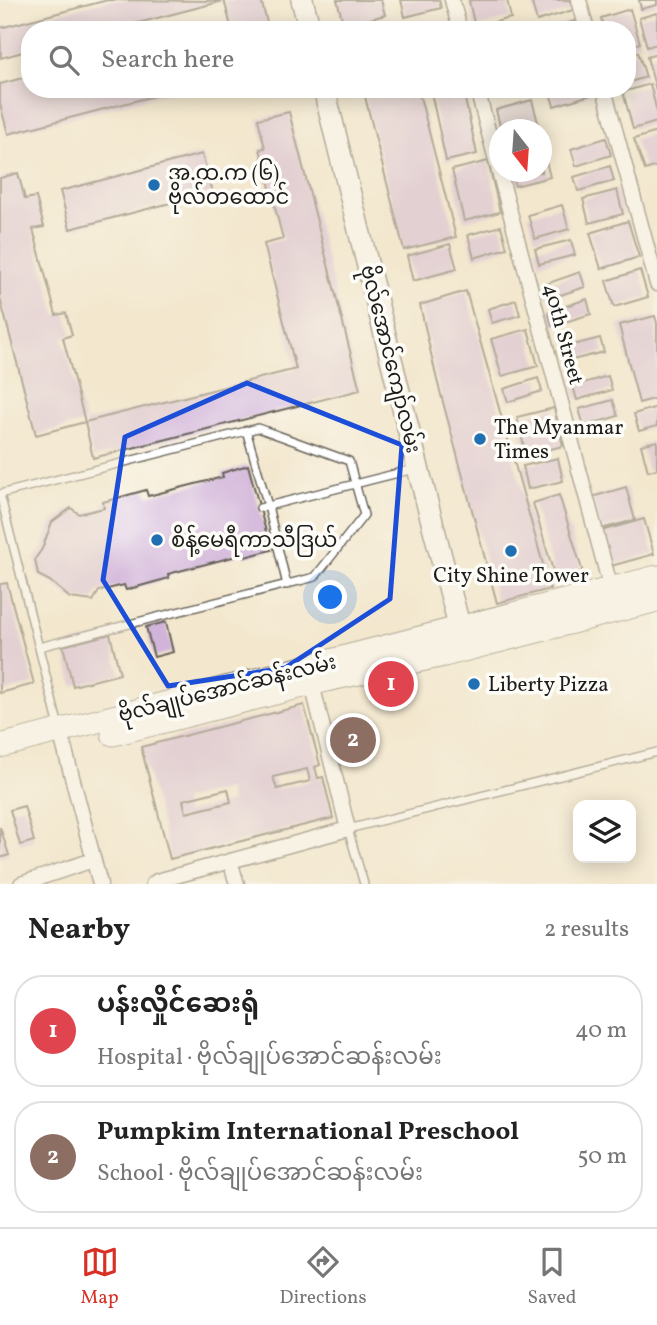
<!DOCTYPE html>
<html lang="en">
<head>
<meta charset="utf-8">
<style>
  body { margin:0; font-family:Vollkorn,"Noto Sans Myanmar",serif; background:#f6f6f6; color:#222 }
  .controls { position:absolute; right:21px; bottom:21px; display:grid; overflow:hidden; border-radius:14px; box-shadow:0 4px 18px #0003 }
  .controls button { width:63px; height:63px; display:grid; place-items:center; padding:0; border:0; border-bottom:2px solid #e0e0e0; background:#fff; color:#222; font:35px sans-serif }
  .compass { position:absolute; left:489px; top:119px; width:63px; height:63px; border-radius:50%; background:#fff; box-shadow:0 4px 18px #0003; rotate:163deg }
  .you { position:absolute; left:331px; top:598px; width:24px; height:24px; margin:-18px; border:5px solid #fff; border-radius:50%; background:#1a73e8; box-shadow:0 0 0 10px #1a73e833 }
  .badge { display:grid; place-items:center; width:46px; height:46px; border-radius:50%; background:#d93025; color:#fff; font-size:23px; font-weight:700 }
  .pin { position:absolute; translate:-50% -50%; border:4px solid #fff; box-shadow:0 2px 7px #0006 }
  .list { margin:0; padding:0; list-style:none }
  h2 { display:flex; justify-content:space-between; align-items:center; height:91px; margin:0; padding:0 28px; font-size:30px }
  h2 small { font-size:23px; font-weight:400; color:#767676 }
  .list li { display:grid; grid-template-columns:46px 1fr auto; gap:21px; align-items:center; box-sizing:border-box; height:112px; margin:0 14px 14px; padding:0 14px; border:2px solid #e0e0e0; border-radius:28px }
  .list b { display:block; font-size:26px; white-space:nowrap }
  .list p { margin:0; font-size:23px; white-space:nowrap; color:#767676 }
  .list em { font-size:23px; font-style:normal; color:#767676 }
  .icon { flex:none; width:38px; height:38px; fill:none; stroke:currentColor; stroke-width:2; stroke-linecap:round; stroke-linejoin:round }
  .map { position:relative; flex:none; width:657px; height:884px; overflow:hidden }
  .search { position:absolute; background:#fff; box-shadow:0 4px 18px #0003; left:21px; right:21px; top:21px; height:77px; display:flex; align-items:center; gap:18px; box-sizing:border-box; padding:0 24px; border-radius:28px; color:#767676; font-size:26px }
  .sheet { height:343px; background:#fff }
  nav { display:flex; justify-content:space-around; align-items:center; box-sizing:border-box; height:98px; border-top:2px solid #e0e0e0; background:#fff; font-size:19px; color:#767676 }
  nav a { display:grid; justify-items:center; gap:4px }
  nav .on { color:#d93025 }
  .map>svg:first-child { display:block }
</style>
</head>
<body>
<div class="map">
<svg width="657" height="884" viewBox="0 0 657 884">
  <rect width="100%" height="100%" fill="#fdfcf7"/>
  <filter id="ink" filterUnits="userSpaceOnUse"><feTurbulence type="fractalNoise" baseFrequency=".0143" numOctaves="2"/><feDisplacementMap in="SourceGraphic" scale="14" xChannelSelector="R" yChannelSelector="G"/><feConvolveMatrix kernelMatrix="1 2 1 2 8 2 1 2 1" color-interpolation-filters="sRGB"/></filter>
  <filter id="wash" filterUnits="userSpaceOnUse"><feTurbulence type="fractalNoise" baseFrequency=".00686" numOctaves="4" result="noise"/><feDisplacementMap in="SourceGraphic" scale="28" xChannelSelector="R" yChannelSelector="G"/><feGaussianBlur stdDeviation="1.57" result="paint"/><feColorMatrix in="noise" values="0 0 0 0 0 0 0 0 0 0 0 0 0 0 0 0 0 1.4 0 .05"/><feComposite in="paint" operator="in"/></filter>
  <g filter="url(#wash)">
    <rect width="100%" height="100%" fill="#f3e7cd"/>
    <g id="blocks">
      <g fill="#d1b4d9" fill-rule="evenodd">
        <path d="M108,0L223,1L111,30H30V50L1,58L0,28Z"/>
        <path d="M224,0H261L269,30H232Z"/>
        <path d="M337,0H381L385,15L344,26Z"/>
        <path d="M401,0H439L441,8L405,17Z"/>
        <path d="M472,0H507L511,18L475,27L469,1Z"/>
        <path d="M531,0H570L573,10L537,21Z"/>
        <path d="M639,0H657V5L641,9Z"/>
        <path d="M630,9L640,43L627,47V30H604L601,18Z"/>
        <path d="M657,13V44L647,47L639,18Z"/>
        <path d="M578,20L581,30H547V29Z"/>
        <path d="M638,52L646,77L627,83V56Z"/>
        <path d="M657,54V90H656L647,57Z"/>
        <path d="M30,76V89L177,90L8,134L0,104V84Z"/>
        <path d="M650,84L657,112V122L633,129L623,92Z"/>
        <path d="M363,89H418L456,237L404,250Z"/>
        <path d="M549,89H592L594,94L554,106Z"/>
        <path d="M463,90L477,154L446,161L432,97Z"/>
        <path d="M532,100L540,130H501L496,110Z"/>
        <path d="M289,112L360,390L93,458L85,422L296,369L264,244L283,239L260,149L265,148L258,119Z"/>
        <path d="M657,132V166L645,170L634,139Z"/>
        <path d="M606,138L611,155L576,166L571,149Z"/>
        <path d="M542,146L550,177L515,186L511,172H542Z"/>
        <path d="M202,154L213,192L70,229L60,191Z"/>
        <path d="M488,161L500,212L464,221L452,170Z"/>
        <path d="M610,166L614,181L578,191L574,177Z"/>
        <path d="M18,173L25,199L36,197L44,227L33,229L56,315L66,313L72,335L63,338L85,422L36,435L0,298V178Z"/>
        <path d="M617,190L623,214L589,223L583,199Z"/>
        <path d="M562,205L569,229L535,239L528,215Z"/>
        <path d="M628,221L639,257L601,269L590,233Z"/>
        <path d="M501,226L507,248L474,258L468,235Z"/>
        <path d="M571,240L575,255L539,264L535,249Z"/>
        <path d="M450,244L457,269L413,281L407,256Z"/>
        <path d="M640,270L648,297L614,307L606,281Z"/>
        <path d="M580,272L585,287L548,299L543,285Z"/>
        <path d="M466,291L550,589L497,603L437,380L420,305Z"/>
        <path d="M587,299L591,314L552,326L548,312Z"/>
        <path d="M516,300L520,315L492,323L488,309Z"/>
        <path d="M655,316L657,323V398L639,403L619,325Z"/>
        <path d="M528,329L538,366L502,376L491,339Z"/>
        <path d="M600,338L604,352L572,360L569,346Z"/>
        <path d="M608,376L612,390L577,400L573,386Z"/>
        <path d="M538,378L542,391L508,402L504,389Z"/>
        <path d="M613,400L618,416L584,426L579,409Z"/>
        <path d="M657,407V426L639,431L634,414Z"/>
        <path d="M554,408L563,446L526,455L517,417Z"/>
        <path d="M657,441V469L648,471L641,445Z"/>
        <path d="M558,458L563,481L528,489L523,466Z"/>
        <path d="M248,465L271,550L245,557L244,554L168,574L169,578L126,590L124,585L99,591L93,601L70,598L50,581L38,575L35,559L42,549L52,522L71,508L79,514L104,508L103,502L146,490L148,496L223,477L222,473Z"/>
        <path d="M626,487L635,520L601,529L592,497Z"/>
        <path d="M559,495L584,576L557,584L533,503Z"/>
        <path d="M644,519L654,554L611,566L601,531Z"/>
        <path d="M7,583L34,684L0,693V584Z"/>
        <path d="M166,622L173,652L154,657L146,627Z"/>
        <path d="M110,634L120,674L73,686L63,646Z"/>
        <path d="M304,705L320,765L315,767L318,778L323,777L333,818L170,859L141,747ZM307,769L310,781L277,789L273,777ZM228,789L231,802L186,813L183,800Z"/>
        <path d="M374,723L379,744L331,755L327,735Z"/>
        <path d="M24,806L34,841L20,845L10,810Z"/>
        <path d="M0,827L9,855L0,858Z"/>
      </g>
    </g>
  </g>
  <g filter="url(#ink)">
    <use href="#blocks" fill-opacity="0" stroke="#67635a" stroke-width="2"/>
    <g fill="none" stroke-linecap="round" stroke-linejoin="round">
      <g stroke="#67635a" stroke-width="10">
        <g id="lane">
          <path d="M246,430L268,506L287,585"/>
          <path d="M260,508L414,469"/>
          <path d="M39,647L315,577L364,515L349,461L258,428L0,494L59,727"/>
          <path d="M364,884L348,829L657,752"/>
        </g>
      </g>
      <g stroke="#67635a" stroke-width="17">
        <g id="street">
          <path d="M452,0L460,30"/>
          <path d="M579,0L587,30"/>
          <path d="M477,89L611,589"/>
          <path d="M604,89L657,284"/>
          <path d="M60,731L100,884"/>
          <path d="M230,861L237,884"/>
          <path d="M21,884L93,860"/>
          <path d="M153,884L157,881L348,829L312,684"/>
        </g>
      </g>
      <g stroke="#67635a" stroke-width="24">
        <g id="secondary">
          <path d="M302,0L310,30"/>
          <path d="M324,89L418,468L460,629"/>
        </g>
      </g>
      <g stroke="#67635a" stroke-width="25">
        <g id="primary">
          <path d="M113,734L326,680L444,655L657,600"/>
          <path d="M0,746L657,577"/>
        </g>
      </g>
      <use href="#lane" stroke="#fff" stroke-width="7"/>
      <use href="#street" stroke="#fff" stroke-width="14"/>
      <use href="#secondary" stroke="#fff" stroke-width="21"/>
      <use href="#primary" stroke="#fff" stroke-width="23"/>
    </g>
  </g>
  <path d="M0 0H657V884H0ZM247,383L402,445L390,599L285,668L168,686L103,580L125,437Z" fill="#f3e7cd" fill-opacity=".55" fill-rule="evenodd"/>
  <path fill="none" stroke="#1d4ed8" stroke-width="5" stroke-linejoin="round" d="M247,383L402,445L390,599L285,668L168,686L103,580L125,437Z"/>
  <g fill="#1f6fb2" stroke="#fdfcf7" stroke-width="2.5">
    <circle cx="154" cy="185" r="7"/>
    <circle cx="480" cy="439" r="7"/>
    <circle cx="157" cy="540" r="7"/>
    <circle cx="511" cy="551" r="7"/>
    <circle cx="474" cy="684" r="7"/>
  </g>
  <g text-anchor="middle" stroke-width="7" stroke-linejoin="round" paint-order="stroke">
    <g font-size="21" fill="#1c1c1c" stroke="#fdfcf7" text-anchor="start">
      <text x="168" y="180">အ.ထ.က (၆)<tspan x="168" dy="24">ဗိုလ်တထောင်</tspan></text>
      <text x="494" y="434">The Myanmar<tspan x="494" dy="24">Times</tspan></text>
      <text x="171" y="547">စိန့်မေရီကာသီဒြယ်</text>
      <text x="511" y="582" text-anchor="middle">City Shine Tower</text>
      <text x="488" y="691">Liberty Pizza</text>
    </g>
    <g font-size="21" fill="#1c1c1c" stroke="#fdfcf7">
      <text transform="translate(564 334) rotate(75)" y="7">40th Street</text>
      <text transform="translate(391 359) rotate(76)" y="7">ဗိုလ်အောင်ကျော်လမ်း</text>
      <text transform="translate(227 688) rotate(-14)" y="7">ဗိုလ်ချုပ်အောင်ဆန်းလမ်း</text>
    </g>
  </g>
</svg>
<div class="controls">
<button><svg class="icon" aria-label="layers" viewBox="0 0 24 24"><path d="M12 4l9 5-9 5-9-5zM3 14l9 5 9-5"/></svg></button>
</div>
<svg class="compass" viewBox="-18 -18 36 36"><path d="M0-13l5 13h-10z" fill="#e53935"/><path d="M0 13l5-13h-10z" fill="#767676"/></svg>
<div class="you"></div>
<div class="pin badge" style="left:391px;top:684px;background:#e0444e">1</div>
<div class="pin badge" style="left:353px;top:740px;background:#8d6e63">2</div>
<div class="search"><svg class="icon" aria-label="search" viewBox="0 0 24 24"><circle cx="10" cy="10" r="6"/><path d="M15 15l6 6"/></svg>Search here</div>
</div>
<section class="sheet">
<h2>Nearby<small>2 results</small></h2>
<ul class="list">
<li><span class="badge" style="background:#e0444e">1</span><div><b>ပန်းလှိုင်ဆေးရုံ</b><p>Hospital · ဗိုလ်ချုပ်အောင်ဆန်းလမ်း</p></div><em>40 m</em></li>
<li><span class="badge" style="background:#8d6e63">2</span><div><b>Pumpkim International Preschool</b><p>School · ဗိုလ်ချုပ်အောင်ဆန်းလမ်း</p></div><em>50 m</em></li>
</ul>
</section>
<nav>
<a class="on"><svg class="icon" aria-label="map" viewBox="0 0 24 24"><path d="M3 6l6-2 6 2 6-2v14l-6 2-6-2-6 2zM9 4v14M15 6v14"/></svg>Map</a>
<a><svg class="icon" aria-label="directions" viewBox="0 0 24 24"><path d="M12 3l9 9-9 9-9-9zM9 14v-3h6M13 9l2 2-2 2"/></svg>Directions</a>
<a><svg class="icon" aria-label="saved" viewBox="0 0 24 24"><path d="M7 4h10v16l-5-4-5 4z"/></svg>Saved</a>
</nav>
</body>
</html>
